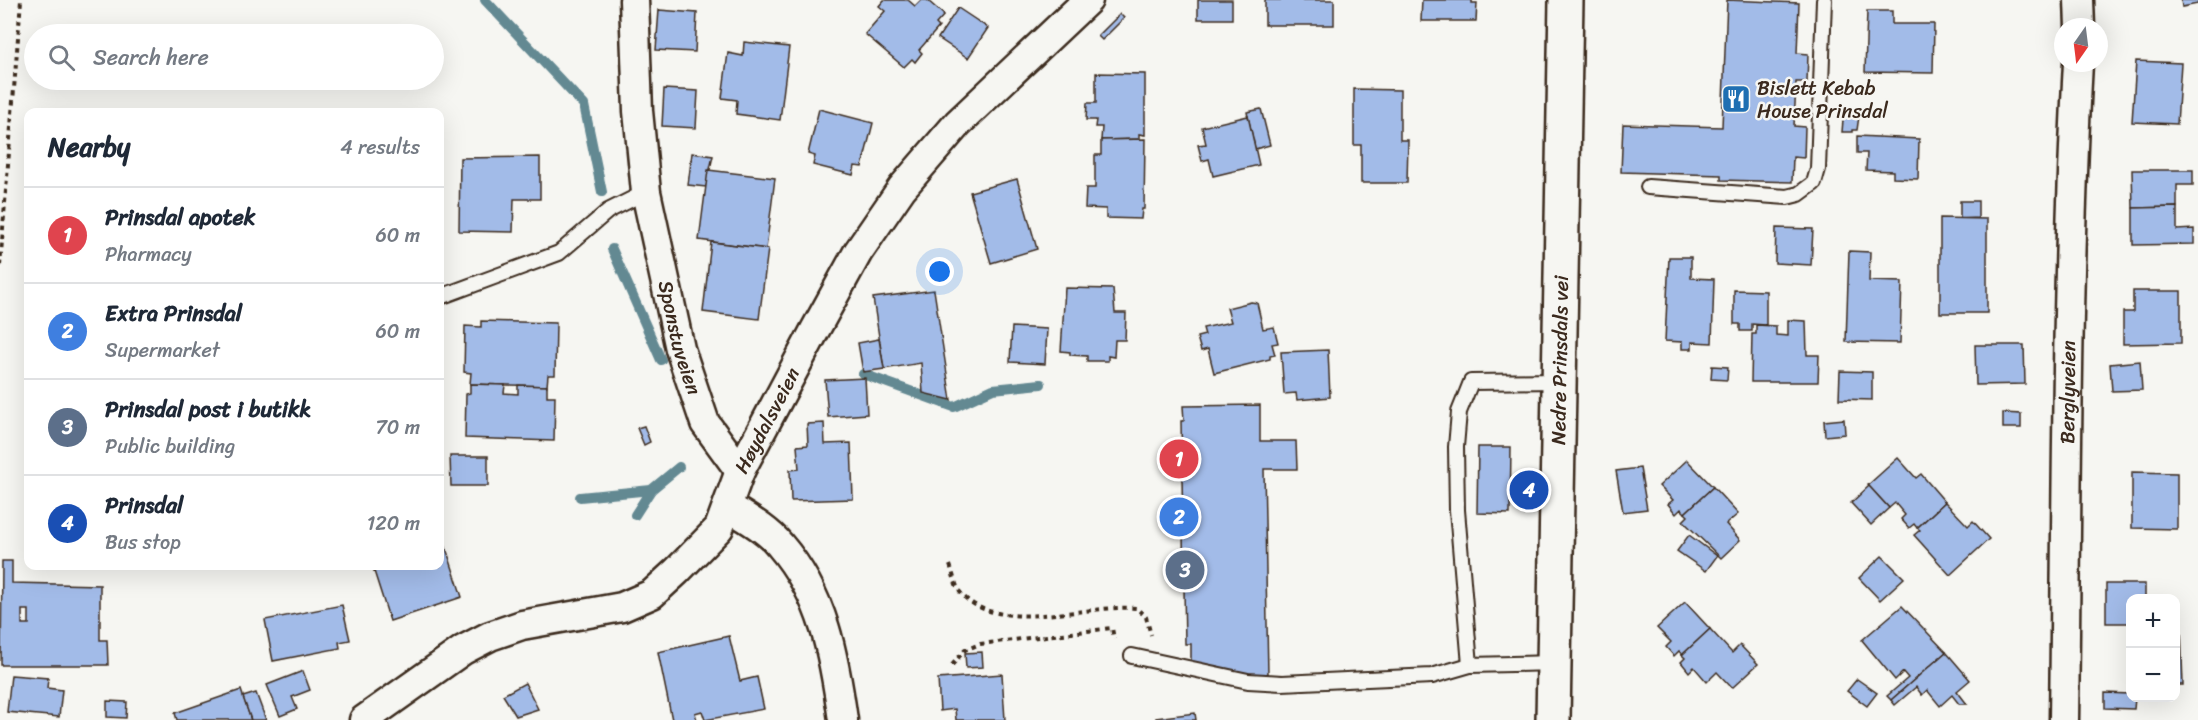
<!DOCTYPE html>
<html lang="en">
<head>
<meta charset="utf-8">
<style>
  body { margin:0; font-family:Sriracha,sans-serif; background:#f6f6f7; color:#1f2937 }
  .controls { position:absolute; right:18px; bottom:18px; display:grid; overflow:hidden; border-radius:12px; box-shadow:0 6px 24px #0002 }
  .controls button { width:54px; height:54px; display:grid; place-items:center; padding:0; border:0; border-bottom:2px solid #e0e1e3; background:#fff; color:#1f2937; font:30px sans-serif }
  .compass { position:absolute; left:2054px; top:18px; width:54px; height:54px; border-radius:50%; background:#fff; box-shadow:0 6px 24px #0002; rotate:194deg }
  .you { position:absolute; left:940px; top:272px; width:21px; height:21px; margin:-15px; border:4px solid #fff; border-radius:50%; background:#1a73e8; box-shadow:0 0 0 9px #1a73e833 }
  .badge { display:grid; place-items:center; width:39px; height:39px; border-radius:50%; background:#0f766e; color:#fff; font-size:20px; font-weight:700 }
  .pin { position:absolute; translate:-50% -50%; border:3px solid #fff; box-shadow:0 2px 6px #0006 }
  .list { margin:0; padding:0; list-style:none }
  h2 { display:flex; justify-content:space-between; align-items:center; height:78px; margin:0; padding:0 24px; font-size:26px }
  h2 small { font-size:20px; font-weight:400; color:#747a83 }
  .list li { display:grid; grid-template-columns:39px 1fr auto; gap:18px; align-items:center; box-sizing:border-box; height:96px; padding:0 24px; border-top:2px solid #e0e1e3 }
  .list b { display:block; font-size:22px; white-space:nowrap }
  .list p { margin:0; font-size:20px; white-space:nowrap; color:#747a83 }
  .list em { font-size:20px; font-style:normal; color:#747a83 }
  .icon { flex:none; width:33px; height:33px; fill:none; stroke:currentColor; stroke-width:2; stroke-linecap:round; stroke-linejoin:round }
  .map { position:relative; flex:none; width:2198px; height:720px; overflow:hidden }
  .search { position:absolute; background:#fff; box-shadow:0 6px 24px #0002; left:24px; top:24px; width:420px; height:66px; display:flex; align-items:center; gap:15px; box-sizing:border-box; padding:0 21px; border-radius:33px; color:#747a83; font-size:22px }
  .panel { position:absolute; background:#fff; box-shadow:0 6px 24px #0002; left:24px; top:108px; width:420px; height:462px; border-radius:12px }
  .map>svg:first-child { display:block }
</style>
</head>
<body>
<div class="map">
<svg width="2198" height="720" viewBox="0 0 2198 720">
  <rect width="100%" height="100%" fill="#f6f6f2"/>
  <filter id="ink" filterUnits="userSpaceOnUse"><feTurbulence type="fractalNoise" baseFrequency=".0167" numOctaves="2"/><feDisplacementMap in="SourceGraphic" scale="12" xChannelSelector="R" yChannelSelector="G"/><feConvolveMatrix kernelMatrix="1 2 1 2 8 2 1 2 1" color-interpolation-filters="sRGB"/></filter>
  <g filter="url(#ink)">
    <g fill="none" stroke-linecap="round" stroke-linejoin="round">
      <g stroke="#648992" stroke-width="10">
        <path d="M485,0L584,105L602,192"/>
        <path d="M612,249L661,360"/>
        <path d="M863,374L954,407L993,389L1041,384"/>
        <path d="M580,497L651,490L679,467"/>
        <path d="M635,515L651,490"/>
      </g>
    </g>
    <g fill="#a2bbe8" stroke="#3b2a1e" stroke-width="1.5" fill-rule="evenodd">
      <path d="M884,0H908L915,6L921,0H927L944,15L936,24L939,27L919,50L922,53L915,62L912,59L904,67L865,34L885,11L879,6Z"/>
      <rect x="1198" y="0" width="34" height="19"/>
      <rect x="1265" y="0" width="69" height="25"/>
      <path d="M1422,0H1472V3H1477L1476,21H1421Z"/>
      <path d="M1727,0L1799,3L1797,53L1808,54L1807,82H1796L1794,126L1805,127L1804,158L1793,157L1792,182L1721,180V175L1621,172L1623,124L1722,127Z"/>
      <path d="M2181,0H2198V4L2182,7Z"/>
      <path d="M958,8L988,28L968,58L938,38Z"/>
      <path d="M659,10L697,13L695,52L656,50Z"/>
      <path d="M1867,11H1892V24H1934L1933,73L1865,72Z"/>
      <path d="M1120,14L1124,18L1102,40L1098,36Z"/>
      <path d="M744,42L789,47L780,120L736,114L737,100L722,98L728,53L743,56Z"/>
      <path d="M2136,61L2181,63L2177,124L2132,122Z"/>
      <path d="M1096,73L1145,74V135L1139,134V139L1101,140L1102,127H1095L1096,120H1086L1087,103H1096Z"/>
      <path d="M664,89L698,91L696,128L662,126Z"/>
      <path d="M1354,89L1400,90V140H1408L1407,183H1361V145H1354Z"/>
      <path d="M1844,108L1860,109L1857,130H1853V132H1842Z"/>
      <path d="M819,109L873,123L862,167L855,166L853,175L813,165L815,156L808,154Z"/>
      <path d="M1261,109L1270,145L1255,149L1247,112Z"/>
      <path d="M1248,116L1259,165L1213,176L1209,159L1202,161L1198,145L1206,144L1202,127Z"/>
      <path d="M1857,136L1919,139L1918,179L1893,178V171L1866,170L1867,153H1857Z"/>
      <path d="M1145,139L1144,209H1142L1141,219L1106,218V209L1085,208L1086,188H1095V155H1101V140Z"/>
      <path d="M692,153L713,156L706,187L688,185Z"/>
      <path d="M540,157V199H514L513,232L459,231L460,158Z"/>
      <path d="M708,170L775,178L766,249L699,240Z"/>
      <path d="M2132,170H2193V185H2177V207L2133,208Z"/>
      <path d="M1017,179L1037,249L991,263L970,192Z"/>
      <path d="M1960,201H1978V218L1960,219Z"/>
      <path d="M2177,207V230L2194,229V244L2133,245V208Z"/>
      <path d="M1940,218L1987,219V313H1940Z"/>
      <path d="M1776,228L1813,229L1811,265L1775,263Z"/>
      <path d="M711,242L768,249L759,319L703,312Z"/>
      <path d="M1849,251L1870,252L1869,281L1902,282L1900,343L1846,342Z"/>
      <path d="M1669,257H1691V278L1714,279L1712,343L1692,342V349H1682V342L1665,341Z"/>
      <path d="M1065,288L1113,289L1115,313H1126L1125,340H1115L1114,357L1108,356V361H1087V356L1070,355V352L1061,351Z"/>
      <path d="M934,290L951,400L923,393L921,363L884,369L873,298Z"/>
      <path d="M1734,290L1766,291V325L1752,324V331H1740V324H1734Z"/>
      <path d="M2133,291H2181V343L2123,344V312H2133Z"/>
      <path d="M1251,302L1257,303L1263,329L1274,327L1278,343L1272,344L1275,355L1270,356V359L1214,373L1208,349L1201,351L1197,337L1205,335L1203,328L1231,322L1227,308Z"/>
      <path d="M1788,320L1806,321L1807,355H1819L1818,382H1751L1752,334H1756V325L1776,326V335L1788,336Z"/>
      <path d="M481,321L556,323L555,375H548L547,386L470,384L471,373L464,372L465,326L481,327Z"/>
      <path d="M1012,327L1047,329L1045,364L1010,362Z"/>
      <path d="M879,339L884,369L863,372L858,343Z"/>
      <path d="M1975,345H2024L2025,384L1976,385Z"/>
      <path d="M1328,350L1330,397L1297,400L1296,393L1284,394L1281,352Z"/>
      <path d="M2140,361L2142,390L2112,391L2110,364Z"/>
      <path d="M1712,366L1728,367L1727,380L1711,379Z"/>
      <path d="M1840,371L1872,372V400L1839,399Z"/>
      <path d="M865,378L867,414L828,417L825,380Z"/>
      <path d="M470,384L505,385L504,393L518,394V385L547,386V396H555L554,441L465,438L466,394L470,393Z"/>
      <path d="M1260,405V441H1296L1297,469H1264L1268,675L1256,676L1191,662V644H1185L1181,421H1184L1183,406Z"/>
      <path d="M2003,413L2021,414V428H2003Z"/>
      <path d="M1844,419L1845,434L1825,436L1824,421Z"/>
      <path d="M824,423L825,444L851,443L853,499L791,501L790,470L799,469L797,446L808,445L807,424Z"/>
      <path d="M644,426L650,442L644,445L637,428Z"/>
      <path d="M1478,447H1511L1510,514L1477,513Z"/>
      <path d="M450,456H488V486H451Z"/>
      <path d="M1898,458L1916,478L1921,474L1945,502L1917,528L1914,524L1909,528L1901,519L1905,515L1895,503L1889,508L1868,485Z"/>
      <path d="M1687,460L1713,487L1685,513L1681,509L1676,514L1668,504L1673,500L1659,486Z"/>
      <path d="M1640,468L1647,509L1623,512L1616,471Z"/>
      <path d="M2132,472L2177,473V529L2132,528Z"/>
      <path d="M1869,486L1889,508L1871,525L1851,503Z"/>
      <path d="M1713,487L1738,514L1726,524L1740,540L1721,558L1683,521L1688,516L1685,513Z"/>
      <path d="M1945,502L1968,526L1973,521L1989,539L1950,575L1914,535L1920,530L1917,528Z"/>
      <path d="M1689,535L1717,556L1706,571L1677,551Z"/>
      <path d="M445,545L462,597L390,621L373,568L380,566H440V546Z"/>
      <path d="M1882,556L1904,578L1880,600L1859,578Z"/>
      <path d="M2,561H12V583L100,585V640H107L108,665H1ZM22,610H29V624H22Z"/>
      <path d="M2106,584H2145V598H2130V623H2106Z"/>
      <path d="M1685,602L1710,629L1682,655L1679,651L1674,656L1666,647L1671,642L1657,628Z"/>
      <path d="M342,605L350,640L339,642L340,648L273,661L265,620Z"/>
      <path d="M1902,606L1946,652L1891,700L1887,696L1908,678L1903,672L1895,680L1862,640Z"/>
      <path d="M2181,628L2183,685H2176V629Z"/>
      <path d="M1710,629L1732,653L1740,645L1758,664L1732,688L1717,672L1707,682L1694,667L1689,672L1681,662L1685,658L1682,655Z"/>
      <path d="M729,636L740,681L757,677L764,709L705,720L702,711L695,713L697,720H672L658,652Z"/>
      <path d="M982,652L983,667L966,668L965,653Z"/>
      <path d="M1946,652L1970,680L1957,691L1967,704H1959L1952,695L1940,706L1927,690L1922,695L1916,687L1895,705L1891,700Z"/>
      <path d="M303,671L310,690L292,697L297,709L280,716L267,685Z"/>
      <path d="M1002,674L1005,720H956L955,709L940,711L938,679Z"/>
      <path d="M11,675L48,678L47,688L62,690L59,717L7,712Z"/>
      <path d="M1857,679L1877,693L1867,706L1847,691Z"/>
      <path d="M525,683L538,709L516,716L503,695Z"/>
      <path d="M241,690L251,720H177L175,713Z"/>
      <path d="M256,693L266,720H251L243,697Z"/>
      <path d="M2105,693L2130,694V698H2135L2134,709L2105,708Z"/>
      <path d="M107,701L127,702L126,718L107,717Z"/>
      <path d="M1195,713L1196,720H1156V718Z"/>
    </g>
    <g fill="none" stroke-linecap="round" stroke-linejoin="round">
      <g stroke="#3b2a1e" stroke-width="18">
        <g id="service">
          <path d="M1648,187L1787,197L1799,194L1814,183L1818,169L1824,0"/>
          <path d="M440,297L559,253L608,211L646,192"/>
          <path d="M1132,656L1248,681L1282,683L1432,676L1470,665L1554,663"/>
          <path d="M1470,665L1457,510L1456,447L1459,412L1471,382L1559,381"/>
        </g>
      </g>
      <g stroke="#3b2a1e" stroke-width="33">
        <g id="minor">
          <path id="s1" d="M634,0L638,111L646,192L680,349L705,423L740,471"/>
          <path d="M2079,0L2080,27"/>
          <path d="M729,507C746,518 767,529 780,545C824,596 834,656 843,720"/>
          <path id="s2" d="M364,720L463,650L490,636L522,625L622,607L652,594L677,571L719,528L740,471L815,330L858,252L902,188L958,123L1088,0"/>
          <path id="s3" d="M2064,720C2067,501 2066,282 2078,63"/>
        </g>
      </g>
      <g stroke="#3b2a1e" stroke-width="38">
        <g id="secondary">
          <path id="s4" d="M1553,720L1566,0"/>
        </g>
      </g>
      <g stroke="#3b2a1e" stroke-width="4" stroke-dasharray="4.5 4.5" stroke-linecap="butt">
        <path d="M0,266L21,0"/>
        <path d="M950,565C953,573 955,585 960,592C994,636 1089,604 1136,608L1146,617L1151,635"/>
        <path d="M952,665L965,650L980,644L1112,628L1114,639"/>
      </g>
      <use href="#service" stroke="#f6f6f2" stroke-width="14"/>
      <use href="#minor" stroke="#f6f6f2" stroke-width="28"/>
      <use href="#secondary" stroke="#f6f6f2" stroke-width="33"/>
    </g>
  </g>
  <defs>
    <g id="restaurant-square" transform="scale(1.5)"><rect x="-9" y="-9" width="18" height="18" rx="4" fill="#1f6fb2" stroke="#f6f6f2"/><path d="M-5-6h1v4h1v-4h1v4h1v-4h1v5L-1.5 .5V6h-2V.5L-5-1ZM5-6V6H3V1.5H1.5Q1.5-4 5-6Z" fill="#fff"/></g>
  </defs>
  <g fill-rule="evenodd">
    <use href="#restaurant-square" x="1736" y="99"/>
  </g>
  <g text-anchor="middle" stroke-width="5" stroke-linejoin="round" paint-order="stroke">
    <g font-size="20" fill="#3b2a1e" stroke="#f6f6f2" text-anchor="start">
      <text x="1757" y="95">Bislett Kebab<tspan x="1757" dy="23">House Prinsdal</tspan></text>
    </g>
    <g font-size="20" fill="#3b2a1e" stroke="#f6f6f2">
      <text dy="7" stroke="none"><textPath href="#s1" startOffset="342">Sponstuveien</textPath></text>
      <text dy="7" stroke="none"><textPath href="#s4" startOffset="360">Nedre Prinsdals vei</textPath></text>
      <text dy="7" stroke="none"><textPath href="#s3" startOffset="328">Berglyveien</textPath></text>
      <text dy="7" stroke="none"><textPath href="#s2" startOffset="532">Høydalsveien</textPath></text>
    </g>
  </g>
</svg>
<div class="controls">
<button>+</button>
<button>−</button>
</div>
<svg class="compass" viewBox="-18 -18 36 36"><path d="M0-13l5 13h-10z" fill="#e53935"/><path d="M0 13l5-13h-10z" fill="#747a83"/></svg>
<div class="you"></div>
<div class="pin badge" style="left:1179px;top:459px;background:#e0444e">1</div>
<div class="pin badge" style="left:1179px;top:517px;background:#3f7fe0">2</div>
<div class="pin badge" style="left:1185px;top:570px;background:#5c6f8a">3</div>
<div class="pin badge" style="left:1529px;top:490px;background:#1a4fb4">4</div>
<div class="search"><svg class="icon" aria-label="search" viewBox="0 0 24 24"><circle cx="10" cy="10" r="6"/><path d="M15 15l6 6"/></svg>Search here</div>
<section class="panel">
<h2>Nearby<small>4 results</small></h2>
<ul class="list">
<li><span class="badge" style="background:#e0444e">1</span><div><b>Prinsdal apotek</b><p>Pharmacy</p></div><em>60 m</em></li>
<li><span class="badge" style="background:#3f7fe0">2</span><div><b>Extra Prinsdal</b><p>Supermarket</p></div><em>60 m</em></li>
<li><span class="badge" style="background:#5c6f8a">3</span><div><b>Prinsdal post i butikk</b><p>Public building</p></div><em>70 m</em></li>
<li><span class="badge" style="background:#1a4fb4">4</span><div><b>Prinsdal</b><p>Bus stop</p></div><em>120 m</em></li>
</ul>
</section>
</div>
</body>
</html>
